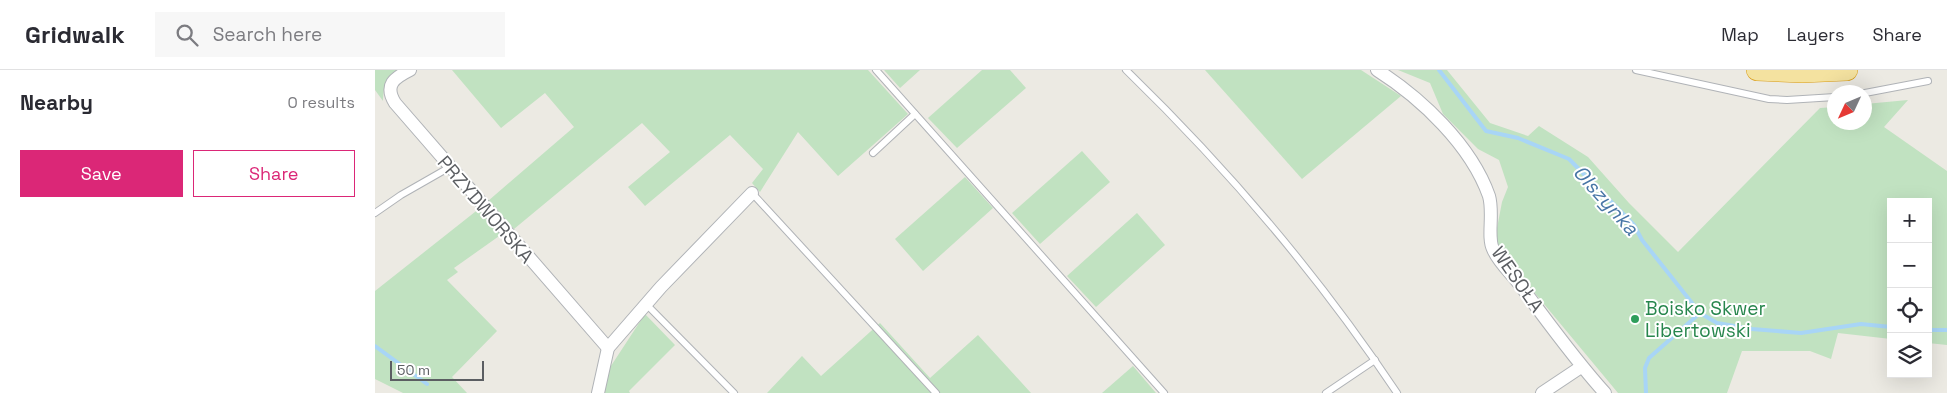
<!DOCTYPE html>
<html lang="en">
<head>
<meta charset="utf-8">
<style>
  body { margin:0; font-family:"Space Grotesk",sans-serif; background:#f7f7f7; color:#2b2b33 }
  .controls { position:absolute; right:15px; bottom:15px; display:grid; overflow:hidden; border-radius:0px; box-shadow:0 5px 20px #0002 }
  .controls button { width:45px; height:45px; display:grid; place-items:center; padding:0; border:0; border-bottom:1px solid #e1e1e2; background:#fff; color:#2b2b33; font:25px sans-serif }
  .compass { position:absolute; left:1452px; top:15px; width:45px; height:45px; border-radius:50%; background:#fff; box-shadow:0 5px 20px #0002; rotate:226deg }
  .scale { position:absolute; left:15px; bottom:12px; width:94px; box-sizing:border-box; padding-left:5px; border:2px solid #5b5e62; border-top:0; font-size:14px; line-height:18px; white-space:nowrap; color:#5b5e62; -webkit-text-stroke:4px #fff; paint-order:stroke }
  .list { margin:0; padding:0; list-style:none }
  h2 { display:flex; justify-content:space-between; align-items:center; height:65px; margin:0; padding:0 20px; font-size:21px }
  h2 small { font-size:16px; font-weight:400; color:#7c7c81 }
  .actions { display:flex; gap:10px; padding:15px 20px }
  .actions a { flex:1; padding:11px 0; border:1px solid #db2777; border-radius:0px; text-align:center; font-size:18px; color:#db2777 }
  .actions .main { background:#db2777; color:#fff }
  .icon { flex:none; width:28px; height:28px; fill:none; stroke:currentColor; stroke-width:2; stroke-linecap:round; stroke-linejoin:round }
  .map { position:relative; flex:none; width:1572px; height:323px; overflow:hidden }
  header { display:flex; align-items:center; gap:30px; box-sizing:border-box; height:70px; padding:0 25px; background:#fff; border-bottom:1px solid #e1e1e2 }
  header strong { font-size:24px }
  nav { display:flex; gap:28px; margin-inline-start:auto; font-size:18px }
  .search { width:350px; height:45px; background:#f7f7f7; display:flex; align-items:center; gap:12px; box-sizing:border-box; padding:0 18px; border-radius:0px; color:#7c7c81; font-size:19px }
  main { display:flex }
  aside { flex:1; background:#fff }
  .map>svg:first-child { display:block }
</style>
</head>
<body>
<header>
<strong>Gridwalk</strong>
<div class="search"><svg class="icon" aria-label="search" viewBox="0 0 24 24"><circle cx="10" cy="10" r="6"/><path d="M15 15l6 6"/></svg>Search here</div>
<nav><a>Map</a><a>Layers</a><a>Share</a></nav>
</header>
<main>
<aside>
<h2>Nearby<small>0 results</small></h2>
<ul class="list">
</ul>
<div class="actions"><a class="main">Save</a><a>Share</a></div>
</aside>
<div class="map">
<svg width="1572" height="323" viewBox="0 0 1572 323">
  <rect width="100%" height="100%" fill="#eceae3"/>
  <g fill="#c1e2c1">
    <path d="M0,0H23C9,6 9,18 8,31L0,20Z"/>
    <path d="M77,0H493L533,44L463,106L423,62L385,122L377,113L388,99L355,65L270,136L253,117L295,82L267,53L139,159L113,131L199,57L170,23L126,58Z"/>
    <path d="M509,0H545L525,18Z"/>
    <path d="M607,0H635L651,18L582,78L553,48Z"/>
    <path d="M830,0H986L1026,26L927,109Z"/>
    <path d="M1023,0H1072L1115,53L1153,66L1164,56L1213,87L1254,133L1303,182L1445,38L1459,37L1460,52H1490V34L1533,30L1509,57L1572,101V275L1553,273V132H1516V269L1463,263L1456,289L1435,281H1367L1352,323H1243L1119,174L1127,132L1133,117L1124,90L1103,79L1068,44L1055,13Z"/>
    <path d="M707,81L735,112L665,174L637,143Z"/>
    <path d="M590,107L618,138L548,201L520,169Z"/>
    <path d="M105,138L127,164L79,198L83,202L72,210L122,261L77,307L92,323H28L0,309V221Z"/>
    <path d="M762,143L790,175L721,237L692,206Z"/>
    <path d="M270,244L300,275L254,321L255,323H228L232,302Z"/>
    <path d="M505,253L555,308L603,265L656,323H392L427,286L446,306Z"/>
    <path d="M758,296L781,323H727Z"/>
  </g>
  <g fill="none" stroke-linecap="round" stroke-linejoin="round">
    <g stroke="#a8d5f6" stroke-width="4">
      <path d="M1064,0L1111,61L1143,68L1194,89L1259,155L1267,170L1325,243L1342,253L1377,259L1426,263L1486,254L1516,257"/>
      <path d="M1553,260H1572"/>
      <path d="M0,276L52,314"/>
      <path d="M1271,323L1270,298L1274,288L1325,243"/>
    </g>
    <g stroke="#b0b3b7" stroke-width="8">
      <g id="service">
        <path d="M501,0L789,323"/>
        <path d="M751,0C852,98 944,206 1022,323"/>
        <path d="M1261,0L1394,29L1412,30L1460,27"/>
        <path d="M1490,23L1553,11"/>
        <path d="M498,83L540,44"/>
        <path d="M377,123L561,323"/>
        <path d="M0,143L26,125L75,97"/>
        <path d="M271,234L359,323"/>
        <path d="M951,323L1000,290"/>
      </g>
    </g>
    <g stroke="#b0b3b7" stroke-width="14">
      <g id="minor">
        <path d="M35,0C19,8 9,15 20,33L233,278"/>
        <path d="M1002,0C1046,28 1096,75 1114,126C1119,143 1112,167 1118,179C1123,192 1137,204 1145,215C1173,252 1199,289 1230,323"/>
        <path d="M223,323L233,278L286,217L377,123"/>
        <path d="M1167,323L1206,297"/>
      </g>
    </g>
    <g stroke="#d99c15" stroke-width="22">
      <path id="trunk" d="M1382,0L1427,2L1472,0"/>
    </g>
    <use href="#service" stroke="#fff" stroke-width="6"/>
    <use href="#minor" stroke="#fff" stroke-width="12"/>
    <use href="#trunk" stroke="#f4e2a0" stroke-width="21"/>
  </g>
  <circle fill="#2e9e5b" stroke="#fff" stroke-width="2" cx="1260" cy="249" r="5"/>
  <g text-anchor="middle" stroke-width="4" stroke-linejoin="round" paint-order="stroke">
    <g font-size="19" fill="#5b5e62" stroke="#fff">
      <text transform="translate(111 139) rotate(49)" y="7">PRZYDWORSKA</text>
      <text transform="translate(1143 209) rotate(55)" y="7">WESOŁA</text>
    </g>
    <g font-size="19" fill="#27864d" stroke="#fff" text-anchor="start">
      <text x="1270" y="245">Boisko Skwer<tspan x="1270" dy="22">Libertowski</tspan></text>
    </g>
    <g font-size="20" font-style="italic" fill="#4876a6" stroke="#fff">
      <text transform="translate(1231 130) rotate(48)" y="7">Olszynka</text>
    </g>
  </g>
</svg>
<div class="controls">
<button>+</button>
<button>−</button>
<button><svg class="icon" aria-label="locate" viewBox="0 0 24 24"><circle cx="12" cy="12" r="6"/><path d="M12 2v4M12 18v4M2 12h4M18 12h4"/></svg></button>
<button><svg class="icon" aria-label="layers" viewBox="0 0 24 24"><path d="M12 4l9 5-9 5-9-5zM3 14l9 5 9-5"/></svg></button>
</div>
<svg class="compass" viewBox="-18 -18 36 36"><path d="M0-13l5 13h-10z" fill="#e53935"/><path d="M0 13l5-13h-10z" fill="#7c7c81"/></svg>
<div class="scale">50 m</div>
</div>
</main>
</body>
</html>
